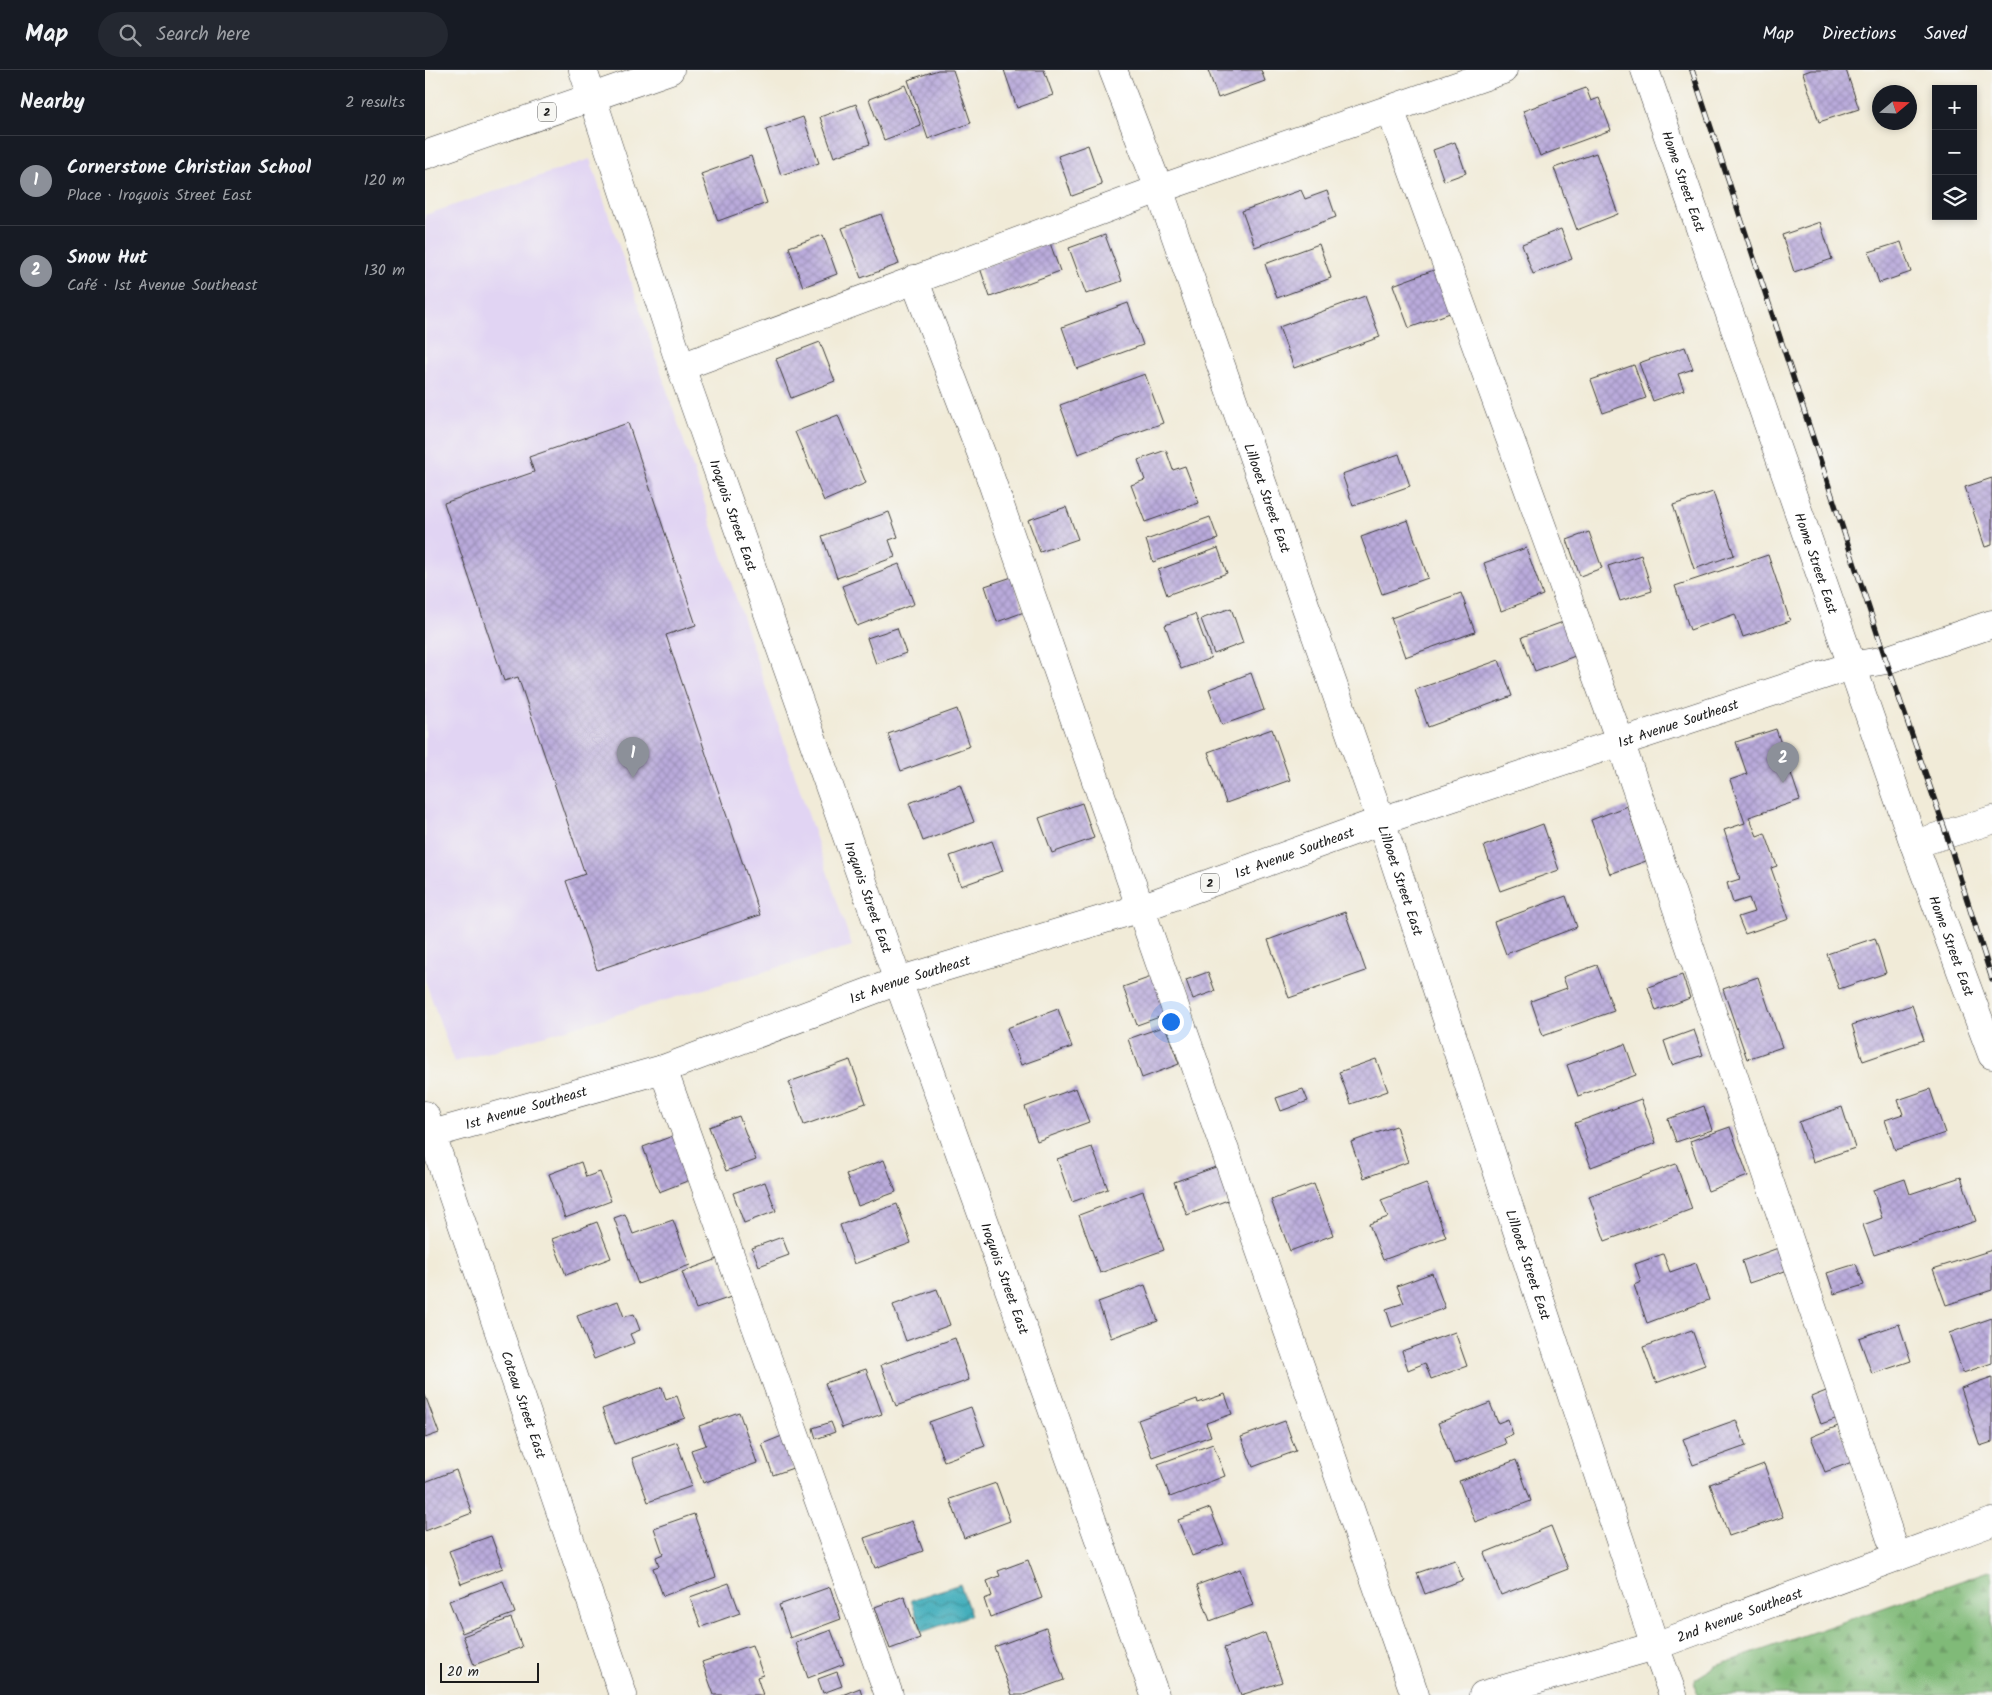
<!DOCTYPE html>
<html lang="en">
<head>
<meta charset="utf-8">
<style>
  body { margin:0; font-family:Kalam,sans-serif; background:#242831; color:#f1f3f6 }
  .controls { position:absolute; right:15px; top:15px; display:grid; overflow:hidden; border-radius:0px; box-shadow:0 2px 8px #0003 }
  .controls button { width:45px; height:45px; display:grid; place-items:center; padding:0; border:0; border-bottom:1px solid #363941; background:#171b24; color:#f1f3f6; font:25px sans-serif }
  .compass { position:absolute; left:1447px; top:15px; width:45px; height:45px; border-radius:50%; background:#171b24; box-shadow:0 2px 8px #0003; rotate:71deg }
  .scale { position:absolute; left:15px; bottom:12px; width:99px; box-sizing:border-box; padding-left:5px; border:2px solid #1c1c1c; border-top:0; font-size:14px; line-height:18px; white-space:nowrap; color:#1c1c1c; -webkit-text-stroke:4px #f6f6f2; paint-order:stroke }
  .you { position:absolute; left:745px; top:951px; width:18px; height:18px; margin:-12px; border:4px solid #fff; border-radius:50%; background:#1a73e8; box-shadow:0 0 0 8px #1a73e833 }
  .badge { display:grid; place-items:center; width:32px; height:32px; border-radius:50%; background:#8c9099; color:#fff; font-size:16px; font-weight:700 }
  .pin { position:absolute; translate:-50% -41px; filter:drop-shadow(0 1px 2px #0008) }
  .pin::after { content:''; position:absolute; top:26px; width:18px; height:15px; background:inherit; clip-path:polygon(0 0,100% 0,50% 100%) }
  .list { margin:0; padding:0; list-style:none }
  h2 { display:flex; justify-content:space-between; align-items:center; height:65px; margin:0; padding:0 20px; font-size:21px }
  h2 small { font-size:16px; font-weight:400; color:#9ea1a6 }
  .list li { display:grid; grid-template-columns:32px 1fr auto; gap:15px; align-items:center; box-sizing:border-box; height:90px; padding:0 20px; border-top:1px solid #363941 }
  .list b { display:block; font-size:19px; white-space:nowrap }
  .list p { margin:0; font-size:16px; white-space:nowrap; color:#9ea1a6 }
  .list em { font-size:16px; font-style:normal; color:#9ea1a6 }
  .icon { flex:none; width:28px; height:28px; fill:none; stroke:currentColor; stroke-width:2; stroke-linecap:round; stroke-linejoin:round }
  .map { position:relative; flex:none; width:1567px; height:1625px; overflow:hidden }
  header { display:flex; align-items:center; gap:30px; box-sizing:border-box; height:70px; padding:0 25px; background:#171b24; border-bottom:1px solid #363941 }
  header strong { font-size:24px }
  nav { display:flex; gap:28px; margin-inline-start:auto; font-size:18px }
  .search { width:350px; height:45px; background:#242831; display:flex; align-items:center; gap:12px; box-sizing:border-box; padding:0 18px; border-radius:28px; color:#9ea1a6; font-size:19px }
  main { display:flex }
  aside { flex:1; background:#171b24 }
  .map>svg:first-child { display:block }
</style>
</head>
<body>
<header>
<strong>Map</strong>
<div class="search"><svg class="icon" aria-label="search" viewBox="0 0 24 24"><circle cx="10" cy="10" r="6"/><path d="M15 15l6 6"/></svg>Search here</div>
<nav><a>Map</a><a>Directions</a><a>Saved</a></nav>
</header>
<main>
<aside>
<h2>Nearby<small>2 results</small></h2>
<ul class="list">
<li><span class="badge">1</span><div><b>Cornerstone Christian School</b><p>Place · Iroquois Street East</p></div><em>120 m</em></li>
<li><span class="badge">2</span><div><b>Snow Hut</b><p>Café · 1st Avenue Southeast</p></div><em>130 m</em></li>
</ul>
</aside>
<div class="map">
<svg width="1567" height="1625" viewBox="0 0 1567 1625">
  <defs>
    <pattern id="forest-firs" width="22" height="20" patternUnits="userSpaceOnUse" patternTransform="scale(1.25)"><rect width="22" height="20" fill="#80ba78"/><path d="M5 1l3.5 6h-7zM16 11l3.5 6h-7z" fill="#6e9f67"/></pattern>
    <pattern id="water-waves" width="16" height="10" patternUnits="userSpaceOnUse" patternTransform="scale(1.25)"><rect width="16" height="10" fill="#3dacba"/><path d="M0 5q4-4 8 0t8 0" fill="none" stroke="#328b96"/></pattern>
    <pattern id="building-cross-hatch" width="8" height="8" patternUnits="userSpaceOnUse" patternTransform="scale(1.25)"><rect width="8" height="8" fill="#b9aadb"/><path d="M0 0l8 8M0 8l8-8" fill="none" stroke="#9e92bb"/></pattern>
  </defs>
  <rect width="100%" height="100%" fill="#f6f6f2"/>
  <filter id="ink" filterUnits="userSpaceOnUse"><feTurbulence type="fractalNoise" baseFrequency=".02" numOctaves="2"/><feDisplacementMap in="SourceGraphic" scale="10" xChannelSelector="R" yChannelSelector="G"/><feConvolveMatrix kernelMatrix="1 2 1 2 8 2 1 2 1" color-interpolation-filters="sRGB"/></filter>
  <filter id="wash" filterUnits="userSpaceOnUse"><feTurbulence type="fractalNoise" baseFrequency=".0096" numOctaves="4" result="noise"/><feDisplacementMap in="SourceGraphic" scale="20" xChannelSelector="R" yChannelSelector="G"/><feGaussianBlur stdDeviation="1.12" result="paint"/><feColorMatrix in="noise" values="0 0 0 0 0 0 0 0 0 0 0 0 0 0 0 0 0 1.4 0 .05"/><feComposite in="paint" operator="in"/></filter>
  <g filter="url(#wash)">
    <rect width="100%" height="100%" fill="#f1ebd8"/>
    <path fill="#e1d4f3" d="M165,89L427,876L29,992L0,910V145Z"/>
    <path fill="url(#forest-firs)" stroke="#4e6b4a" d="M1567,1500V1625H1272L1270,1609L1291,1596Z"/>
    <path fill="url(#water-waves)" stroke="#2c646b" d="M535,1514L546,1545L497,1562L486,1530Z"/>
    <g id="blocks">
      <g fill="url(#building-cross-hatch)">
        <path d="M513,0H528L546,53L503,69L483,10Z"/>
        <path d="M579,0H619L628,25L592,38Z"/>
        <path d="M783,0H836L840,11L793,28Z"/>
        <path d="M1386,0H1421L1434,39L1394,52L1378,3Z"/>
        <path d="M480,15L496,56L459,70L444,29Z"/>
        <path d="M1161,18L1166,31L1174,28L1186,60L1115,86L1098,41Z"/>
        <path d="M431,34L445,74L409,87L395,47Z"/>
        <path d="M378,47L394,93L356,105L341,60Z"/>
        <path d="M1030,72L1041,103L1019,111L1008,80Z"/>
        <path d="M663,75L677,115L647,126L633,86Z"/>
        <path d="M1171,83L1193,144L1152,160L1129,98Z"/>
        <path d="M326,86L342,133L293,151L276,104Z"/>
        <path d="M876,120L880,129L902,121L911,147L830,177L817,141Z"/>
        <path d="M456,144L474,194L436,208L417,158Z"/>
        <path d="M1395,152L1407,189L1369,202L1357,165Z"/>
        <path d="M1136,159L1147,189L1108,204L1097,174Z"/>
        <path d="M398,165L412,204L378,217L364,177Z"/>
        <path d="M680,165L697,211L661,224L644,178Z"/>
        <path d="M1476,172L1486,202L1454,213L1444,182Z"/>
        <path d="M625,173L635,201L565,227L555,198Z"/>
        <path d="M894,174L906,208L852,228L840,194Z"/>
        <path d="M1017,197L1033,240L984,258L968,215Z"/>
        <path d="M940,226L955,267L869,298L854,257Z"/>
        <path d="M703,233L718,275L652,299L637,257Z"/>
        <path d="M395,272L410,311L366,328L351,289Z"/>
        <path d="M1260,277L1268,299L1253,304L1259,320L1228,331L1214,293Z"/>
        <path d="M1209,295L1221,328L1178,343L1166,310Z"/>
        <path d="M720,304L738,353L653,384L635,335Z"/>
        <path d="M413,345L441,413L399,431L370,362Z"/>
        <path d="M203,353L271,555L241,565L335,845L172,900L141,811L160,804L93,607L79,611L19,433L109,402L104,387Z"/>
        <path d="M741,380L748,400L760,396L774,433L720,452L706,415L720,410L713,390Z"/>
        <path d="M974,384L985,416L928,436L917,404Z"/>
        <path d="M1567,408V475L1560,477L1540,417Z"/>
        <path d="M1288,422L1309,485L1269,499L1248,435Z"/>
        <path d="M641,437L653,469L615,482L603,450Z"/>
        <path d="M464,442L473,467L464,470L470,487L412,508L397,466Z"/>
        <path d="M785,447L793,469L728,492L721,470Z"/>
        <path d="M983,450L1003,508L957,524L936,467Z"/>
        <path d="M1164,462L1177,498L1155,506L1142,470Z"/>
        <path d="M793,478L802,503L742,525L733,500Z"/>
        <path d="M1101,478L1118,525L1076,541L1059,493Z"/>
        <path d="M1216,485L1227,521L1195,531L1183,496Z"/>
        <path d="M1343,485L1365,551L1318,567L1310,544L1265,560L1250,516Z"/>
        <path d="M474,494L489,534L432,556L417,516Z"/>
        <path d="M587,507L599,542L572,552L560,516Z"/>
        <path d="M1036,523L1050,562L980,587L966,548Z"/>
        <path d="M806,538L818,573L789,584L776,549Z"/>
        <path d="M770,544L786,588L756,599L740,555Z"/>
        <path d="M1138,552L1150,586L1110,601L1097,567Z"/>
        <path d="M472,558L481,583L451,594L442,568Z"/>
        <path d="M1074,590L1087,626L1003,657L990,620Z"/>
        <path d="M826,603L839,640L797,655L784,619Z"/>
        <path d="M532,639L545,676L476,701L463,664Z"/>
        <path d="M847,659L865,710L801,733L783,682Z"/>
        <path d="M1351,659L1375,730L1324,747L1332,766L1340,763L1352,796L1346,798L1364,849L1320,864L1313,847L1329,842L1324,828L1308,833L1302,813L1315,809L1299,760L1320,753L1305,710L1322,704L1311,672Z"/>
        <path d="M535,715L549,752L498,771L484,733Z"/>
        <path d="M657,733L669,768L627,783L614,748Z"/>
        <path d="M1202,736L1221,791L1185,804L1166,750Z"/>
        <path d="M1118,754L1134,800L1075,821L1059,776Z"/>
        <path d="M567,771L578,801L536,816L525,786Z"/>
        <path d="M1141,826L1152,857L1081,884L1069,852Z"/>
        <path d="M920,842L941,901L864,928L843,870Z"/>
        <path d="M1450,868L1461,903L1414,919L1402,884Z"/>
        <path d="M1172,895L1189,941L1118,966L1106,931L1142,918L1138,907Z"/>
        <path d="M783,902L790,921L768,929L761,910Z"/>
        <path d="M1257,905L1265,928L1231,941L1223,917Z"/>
        <path d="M729,906L743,944L712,955L698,917Z"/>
        <path d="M1333,907L1357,977L1322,989L1298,919Z"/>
        <path d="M1487,935L1499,970L1438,991L1427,955Z"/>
        <path d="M633,939L647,977L596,995L582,958Z"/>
        <path d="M740,956L754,994L717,1008L703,969Z"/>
        <path d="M1269,960L1278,985L1247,995L1239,971Z"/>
        <path d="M1200,974L1211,1005L1153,1026L1142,995Z"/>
        <path d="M951,989L963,1021L926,1034L914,1002Z"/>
        <path d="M425,990L441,1033L379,1055L364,1012Z"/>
        <path d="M651,1018L664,1052L612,1071L600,1037Z"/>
        <path d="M878,1019L883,1031L856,1041L851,1028Z"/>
        <path d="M1505,1019L1520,1063L1470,1080L1460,1050L1478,1044L1473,1030Z"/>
        <path d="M1216,1029L1231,1073L1166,1097L1150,1053Z"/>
        <path d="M1279,1036L1287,1060L1251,1072L1243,1049Z"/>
        <path d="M1417,1037L1430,1078L1388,1092L1374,1052Z"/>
        <path d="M314,1046L331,1090L301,1101L284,1057Z"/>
        <path d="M971,1056L983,1092L939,1108L926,1072Z"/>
        <path d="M1305,1057L1323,1106L1283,1121L1265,1071Z"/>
        <path d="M253,1064L270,1108L234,1122L218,1077Z"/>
        <path d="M667,1077L683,1119L647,1132L632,1089Z"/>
        <path d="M459,1090L471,1122L433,1136L421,1104Z"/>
        <path d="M156,1092L161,1107L175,1102L186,1131L140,1148L124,1104Z"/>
        <path d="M799,1094L811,1127L762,1145L749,1112Z"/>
        <path d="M1251,1094L1267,1139L1180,1171L1164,1126Z"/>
        <path d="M1536,1107L1551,1151L1449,1185L1438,1155L1457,1148L1448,1120L1480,1109L1485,1124Z"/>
        <path d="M340,1112L351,1141L319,1153L308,1123Z"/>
        <path d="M1001,1113L1021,1167L958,1190L944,1154L963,1147L956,1130Z"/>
        <path d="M889,1114L908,1165L865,1181L846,1130Z"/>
        <path d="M718,1121L739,1180L675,1203L654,1145Z"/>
        <path d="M472,1134L486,1173L429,1194L415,1155Z"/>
        <path d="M200,1144L208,1164L248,1150L265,1195L213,1214L189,1148Z"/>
        <path d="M172,1152L186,1188L141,1205L127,1169Z"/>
        <path d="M357,1167L364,1185L334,1196L327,1178Z"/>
        <path d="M1356,1177L1363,1200L1324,1213L1317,1191Z"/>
        <path d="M1567,1180V1220L1521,1235L1508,1199Z"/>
        <path d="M1238,1184L1245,1202L1271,1193L1284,1230L1222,1253L1209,1215L1216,1212L1210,1194Z"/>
        <path d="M293,1189L306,1227L271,1239L257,1202Z"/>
        <path d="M1431,1194L1439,1215L1409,1224L1402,1203Z"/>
        <path d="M1007,1203L1020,1238L967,1257L961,1239L979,1233L972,1216Z"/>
        <path d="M720,1215L733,1251L686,1268L673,1232Z"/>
        <path d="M512,1219L525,1255L481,1271L468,1235Z"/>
        <path d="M193,1231L199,1247L209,1244L215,1260L205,1264L209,1273L169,1289L152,1246Z"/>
        <path d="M1567,1248V1293L1538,1303L1524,1263Z"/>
        <path d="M1474,1254L1486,1291L1447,1304L1434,1268Z"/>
        <path d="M1267,1260L1280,1295L1231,1313L1218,1277Z"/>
        <path d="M1030,1262L1042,1296L1006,1309L1000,1293L983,1300L977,1281Z"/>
        <path d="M530,1268L544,1310L471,1336L456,1295Z"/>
        <path d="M441,1299L457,1344L417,1358L400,1313Z"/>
        <path d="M1567,1307V1372L1555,1376L1536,1318Z"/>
        <path d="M237,1317L241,1330L252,1326L260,1348L190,1374L177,1339Z"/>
        <path d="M1406,1319L1416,1347L1396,1354L1386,1327Z"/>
        <path d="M800,1324L807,1344L781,1353L786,1366L727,1387L713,1350L772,1329L773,1333Z"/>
        <path d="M0,1325L14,1363L0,1368Z"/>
        <path d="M1065,1333L1073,1353L1083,1349L1088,1364L1079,1368L1081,1374L1029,1394L1013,1353Z"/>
        <path d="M546,1337L560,1376L519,1391L504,1352Z"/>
        <path d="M314,1342L332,1393L278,1413L266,1380L281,1375L274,1356Z"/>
        <path d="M1311,1350L1321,1376L1268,1395L1258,1369Z"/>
        <path d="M860,1351L871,1381L828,1397L816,1367Z"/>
        <path d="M406,1352L410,1362L391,1369L388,1358Z"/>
        <path d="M1413,1356L1427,1392L1400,1402L1386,1367Z"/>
        <path d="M357,1366L368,1398L348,1405L337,1374Z"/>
        <path d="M252,1372L267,1416L223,1432L207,1388Z"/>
        <path d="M788,1374L800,1406L745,1427L733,1394Z"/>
        <path d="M1091,1390L1106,1431L1050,1452L1034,1411Z"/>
        <path d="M1339,1394L1358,1447L1304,1466L1285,1414Z"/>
        <path d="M31,1400L47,1443L0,1461V1412Z"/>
        <path d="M571,1413L585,1451L539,1468L525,1429Z"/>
        <path d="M785,1438L799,1474L767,1486L753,1450Z"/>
        <path d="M269,1444L291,1507L238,1526L228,1498L234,1496L231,1487L238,1484L229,1458Z"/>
        <path d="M487,1451L498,1481L450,1498L439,1468Z"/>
        <path d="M1126,1456L1143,1499L1076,1525L1059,1483Z"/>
        <path d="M66,1466L78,1498L36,1514L24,1481Z"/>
        <path d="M603,1490L617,1528L565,1547L559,1529L567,1526L562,1511L575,1506L573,1501Z"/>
        <path d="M1030,1490L1038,1510L1000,1524L992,1503Z"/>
        <path d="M815,1499L828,1535L785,1551L772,1515Z"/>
        <path d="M78,1511L90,1543L37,1563L24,1531Z"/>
        <path d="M304,1513L315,1543L276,1557L265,1527Z"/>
        <path d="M405,1517L416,1549L365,1568L354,1535Z"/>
        <path d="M479,1526L495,1568L465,1579L450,1537Z"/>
        <path d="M86,1548L97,1577L49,1595L38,1566Z"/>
        <path d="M621,1558L639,1610L598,1625H587L569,1577Z"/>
        <path d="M406,1560L419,1594L383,1608L371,1573Z"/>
        <path d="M840,1563L857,1612L816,1625L799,1578Z"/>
        <path d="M327,1575L338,1605L332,1607L338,1625H289L277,1592Z"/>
        <path d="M412,1602L417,1616L398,1623L393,1609Z"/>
        <path d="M435,1618L437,1625H417Z"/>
      </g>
    </g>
  </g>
  <g filter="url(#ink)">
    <use href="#blocks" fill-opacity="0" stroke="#3c3b38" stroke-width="1"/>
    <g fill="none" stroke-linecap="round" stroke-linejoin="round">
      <g stroke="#3c3b38" stroke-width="29">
        <g id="minor">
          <path id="s1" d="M158,0L256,297L473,911L730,1625"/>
          <path id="s2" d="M688,0L734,119L956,751L1230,1576L1248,1625"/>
          <path id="s3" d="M1220,0L1489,774L1567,985"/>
          <path d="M965,39L1195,671L1472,1487"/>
          <path d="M489,209L563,401L990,1625"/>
          <path d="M256,297L734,119L1078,0"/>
          <path d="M1489,774L1567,750"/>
          <path d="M238,999L464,1625"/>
          <path id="s4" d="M0,1045L198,1625"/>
          <path id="s5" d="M1058,1625L1230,1576L1567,1452"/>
        </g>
      </g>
      <g stroke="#3c3b38" stroke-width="29">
        <g id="major">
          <path d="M0,85L245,0"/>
          <path id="s6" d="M0,1066L238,999L473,911L716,838L956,751L1426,596L1461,590L1567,554"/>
        </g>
      </g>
      <use href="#minor" stroke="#fff" stroke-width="28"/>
      <use href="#major" stroke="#fff" stroke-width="28"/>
      <g stroke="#1c1c1c" stroke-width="5.5">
        <path id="rail" d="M1267,0L1461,590L1521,763L1567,909"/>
      </g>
      <use href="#rail" stroke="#f6f6f2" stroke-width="4" stroke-dasharray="11" stroke-linecap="butt"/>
    </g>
  </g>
  <g text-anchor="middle" stroke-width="4" stroke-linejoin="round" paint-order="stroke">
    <g fill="#f6f6f2" stroke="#5d5d5c" stroke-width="1">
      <rect x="113" y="32.5" width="18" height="19" rx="4"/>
      <rect x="776" y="803.5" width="18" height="19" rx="4"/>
    </g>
    <g font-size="12" font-weight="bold" fill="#1c1c1c">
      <text x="122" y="46">2</text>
      <text x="785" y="817">2</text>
    </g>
    <g font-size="14" fill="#1c1c1c" stroke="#f6f6f2">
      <text dy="5" stroke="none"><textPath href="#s3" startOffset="118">Home Street East</textPath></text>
      <text dy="5" stroke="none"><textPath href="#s2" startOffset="455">Lillooet Street East</textPath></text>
      <text dy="5" stroke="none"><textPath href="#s1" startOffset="470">Iroquois Street East</textPath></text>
      <text dy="5" stroke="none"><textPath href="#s3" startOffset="522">Home Street East</textPath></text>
      <text dy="5" stroke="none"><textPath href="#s6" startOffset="1320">1st Avenue Southeast</textPath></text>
      <text dy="5" stroke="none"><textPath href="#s6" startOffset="915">1st Avenue Southeast</textPath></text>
      <text dy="5" stroke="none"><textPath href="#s2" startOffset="860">Lillooet Street East</textPath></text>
      <text dy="5" stroke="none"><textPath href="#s1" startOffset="875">Iroquois Street East</textPath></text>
      <text dy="5" stroke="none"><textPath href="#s3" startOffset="928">Home Street East</textPath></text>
      <text dy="5" stroke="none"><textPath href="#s6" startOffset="510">1st Avenue Southeast</textPath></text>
      <text dy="5" stroke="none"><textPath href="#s6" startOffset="105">1st Avenue Southeast</textPath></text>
      <text dy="5" stroke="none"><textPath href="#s2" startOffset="1265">Lillooet Street East</textPath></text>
      <text dy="5" stroke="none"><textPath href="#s1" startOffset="1280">Iroquois Street East</textPath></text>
      <text dy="5" stroke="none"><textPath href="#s4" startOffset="306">Coteau Street East</textPath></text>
      <text dy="5" stroke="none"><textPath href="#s5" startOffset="269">2nd Avenue Southeast</textPath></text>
    </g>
  </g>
</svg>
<div class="controls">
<button>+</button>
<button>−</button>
<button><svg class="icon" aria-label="layers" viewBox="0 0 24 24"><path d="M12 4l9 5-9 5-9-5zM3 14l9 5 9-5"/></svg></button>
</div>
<svg class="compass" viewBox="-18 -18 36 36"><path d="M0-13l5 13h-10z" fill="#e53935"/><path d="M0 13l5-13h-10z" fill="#9ea1a6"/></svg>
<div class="scale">20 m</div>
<div class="you"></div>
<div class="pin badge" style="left:208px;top:708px">1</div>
<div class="pin badge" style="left:1358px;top:713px">2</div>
</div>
</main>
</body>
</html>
